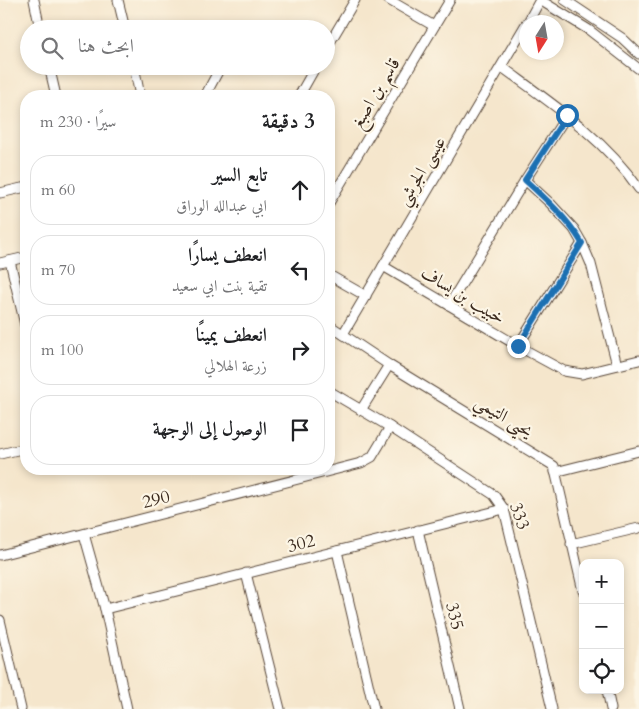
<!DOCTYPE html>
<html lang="ar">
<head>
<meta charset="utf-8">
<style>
  body { margin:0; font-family:Cardo,Amiri,serif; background:#f2f2f2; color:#202124; direction:rtl }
  .controls { position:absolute; right:15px; bottom:15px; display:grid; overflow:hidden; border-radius:10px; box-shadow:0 2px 8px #0003 }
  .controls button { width:45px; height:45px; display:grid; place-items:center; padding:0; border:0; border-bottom:1px solid #e0e0e0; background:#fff; color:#202124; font:25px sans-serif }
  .compass { position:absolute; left:519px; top:15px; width:45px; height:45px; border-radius:50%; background:#fff; box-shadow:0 2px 8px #0003; rotate:191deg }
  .stop { position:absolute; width:15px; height:15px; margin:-11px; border:4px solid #1f6fb2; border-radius:50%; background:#fff }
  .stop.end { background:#1f6fb2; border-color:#fff; box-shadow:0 1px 5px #0008 }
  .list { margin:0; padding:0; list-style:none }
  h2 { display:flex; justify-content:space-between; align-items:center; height:65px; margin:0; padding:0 20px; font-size:21px }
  h2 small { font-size:16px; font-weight:400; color:#757577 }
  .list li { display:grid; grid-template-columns:32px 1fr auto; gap:15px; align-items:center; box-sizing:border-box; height:70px; margin:0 10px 10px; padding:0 10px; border:1px solid #e0e0e0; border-radius:20px }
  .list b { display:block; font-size:19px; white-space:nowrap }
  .list p { margin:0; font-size:16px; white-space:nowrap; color:#757577 }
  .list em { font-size:16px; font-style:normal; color:#757577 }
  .icon { flex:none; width:28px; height:28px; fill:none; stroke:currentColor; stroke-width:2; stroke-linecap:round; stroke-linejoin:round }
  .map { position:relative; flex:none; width:639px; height:709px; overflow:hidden; direction:ltr }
  .search { position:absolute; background:#fff; box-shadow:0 2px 8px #0003; left:20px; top:20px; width:315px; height:55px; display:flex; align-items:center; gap:12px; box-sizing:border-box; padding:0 18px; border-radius:28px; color:#757577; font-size:19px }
  .panel { position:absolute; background:#fff; box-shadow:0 2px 8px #0003; left:20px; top:90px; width:315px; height:385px; border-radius:20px; direction:rtl }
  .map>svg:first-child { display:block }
</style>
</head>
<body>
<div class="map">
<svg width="639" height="709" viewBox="0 0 639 709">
  <rect width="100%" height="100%" fill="#fcf5e5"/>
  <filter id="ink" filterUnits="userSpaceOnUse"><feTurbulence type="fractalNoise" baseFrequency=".02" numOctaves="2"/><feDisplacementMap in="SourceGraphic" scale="10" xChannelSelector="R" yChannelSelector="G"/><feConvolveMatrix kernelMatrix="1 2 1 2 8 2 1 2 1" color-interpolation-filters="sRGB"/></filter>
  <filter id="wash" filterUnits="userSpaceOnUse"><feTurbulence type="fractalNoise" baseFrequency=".0096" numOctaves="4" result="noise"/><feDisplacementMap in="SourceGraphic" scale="20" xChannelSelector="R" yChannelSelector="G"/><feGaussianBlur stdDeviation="1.12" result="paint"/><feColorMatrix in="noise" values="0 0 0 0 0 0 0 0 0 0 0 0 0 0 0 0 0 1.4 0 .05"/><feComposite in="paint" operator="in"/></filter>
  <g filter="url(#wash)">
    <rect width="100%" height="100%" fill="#f5e6cc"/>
  </g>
  <g filter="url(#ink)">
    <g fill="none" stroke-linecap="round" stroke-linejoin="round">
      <g stroke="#574638" stroke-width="11">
        <g id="minor">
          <path d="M34,0L40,29"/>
          <path d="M118,0L125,29"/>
          <path d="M389,0L434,26"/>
          <path d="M540,0L589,30L639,69"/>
          <path d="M565,0L622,38L639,54"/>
          <path d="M528,22L540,0"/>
          <path d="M326,49L355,0"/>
          <path d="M49,66L56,96"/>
          <path d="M134,66L140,96"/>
          <path d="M502,67C551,103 604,138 639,189"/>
          <path d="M205,96L221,66"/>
          <path d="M299,96L316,66"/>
          <path d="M525,180L551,204L574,229L582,243L591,264L617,365"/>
          <path d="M0,193L26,187"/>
          <path d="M329,203L450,0"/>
          <path d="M10,261L26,329"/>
          <path d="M0,263L26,257"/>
          <path d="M383,266L518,346L564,371L582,374L639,360"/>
          <path d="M329,275L366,296"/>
          <path d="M449,305L525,180L567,115"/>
          <path d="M329,325L389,365L554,466L583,591"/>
          <path d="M343,334L526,24"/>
          <path d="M518,346L582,243"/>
          <path d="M329,391L390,427L494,495L504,509L552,709"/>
          <path d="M361,410L389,365"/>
          <path d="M0,454L26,448"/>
          <path d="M555,472L639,451"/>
          <path d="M418,530L460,709"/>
          <path d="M84,534L105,609L127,709"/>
          <path d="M571,544L639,528"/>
          <path d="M337,551L374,709"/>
          <path d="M0,555L361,463L372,457L390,427"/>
          <path d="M246,573L280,709"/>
          <path d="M105,609L504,509"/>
          <path d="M0,620L21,709"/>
          <path d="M607,690L611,709"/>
        </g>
      </g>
      <use href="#minor" stroke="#fff" stroke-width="9"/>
    </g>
  </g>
  <g fill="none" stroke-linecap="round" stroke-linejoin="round" filter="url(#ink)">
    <path stroke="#1f6fb2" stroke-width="6" d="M518,346L582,243C567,218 546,199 525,180L567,115"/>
  </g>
  <g text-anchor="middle" stroke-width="4.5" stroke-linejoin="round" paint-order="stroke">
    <g font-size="18" fill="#3b2a1e" stroke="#fcf5e5">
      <text transform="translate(375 93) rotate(-59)" y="6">قاسم بن اصبغ</text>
      <text transform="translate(421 171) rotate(-59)" y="6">عيسى الجرشي</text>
      <text transform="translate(463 295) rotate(31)" y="6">خبيب بن يساف</text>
      <text transform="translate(504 416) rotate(31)" y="6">يحيى التيمي</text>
      <text transform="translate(156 499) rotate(-14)" y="6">290</text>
      <text transform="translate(520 516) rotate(71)" y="6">333</text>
      <text transform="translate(301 543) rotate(-14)" y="6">302</text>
      <text transform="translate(455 616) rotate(77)" y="6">335</text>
    </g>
  </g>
</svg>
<div class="controls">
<button>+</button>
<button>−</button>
<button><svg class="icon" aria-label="locate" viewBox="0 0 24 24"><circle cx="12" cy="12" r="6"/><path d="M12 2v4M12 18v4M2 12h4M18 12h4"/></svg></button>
</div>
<svg class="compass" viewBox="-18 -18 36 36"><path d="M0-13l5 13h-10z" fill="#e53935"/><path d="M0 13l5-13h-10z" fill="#757577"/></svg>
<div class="stop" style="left:567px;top:115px"></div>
<div class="stop end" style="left:518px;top:346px"></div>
<div class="search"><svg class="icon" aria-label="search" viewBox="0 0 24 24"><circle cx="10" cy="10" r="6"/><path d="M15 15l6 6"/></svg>ابحث هنا</div>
<section class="panel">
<h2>3 دقيقة<small>سيرًا · 230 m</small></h2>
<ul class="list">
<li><svg class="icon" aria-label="ahead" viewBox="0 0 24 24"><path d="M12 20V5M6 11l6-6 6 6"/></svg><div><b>تابع السير</b><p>ابي عبدالله الوراق</p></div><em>60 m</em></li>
<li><svg class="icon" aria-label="left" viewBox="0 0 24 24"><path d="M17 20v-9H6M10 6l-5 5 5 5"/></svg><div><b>انعطف يسارًا</b><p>تقية بنت ابي سعيد</p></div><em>70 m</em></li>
<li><svg class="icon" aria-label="right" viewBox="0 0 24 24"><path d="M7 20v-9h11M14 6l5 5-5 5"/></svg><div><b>انعطف يمينًا</b><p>زرعة الهلالي</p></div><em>100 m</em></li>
<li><svg class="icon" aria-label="arrive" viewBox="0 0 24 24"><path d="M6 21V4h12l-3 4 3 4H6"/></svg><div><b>الوصول إلى الوجهة</b></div></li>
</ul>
</section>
</div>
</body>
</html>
